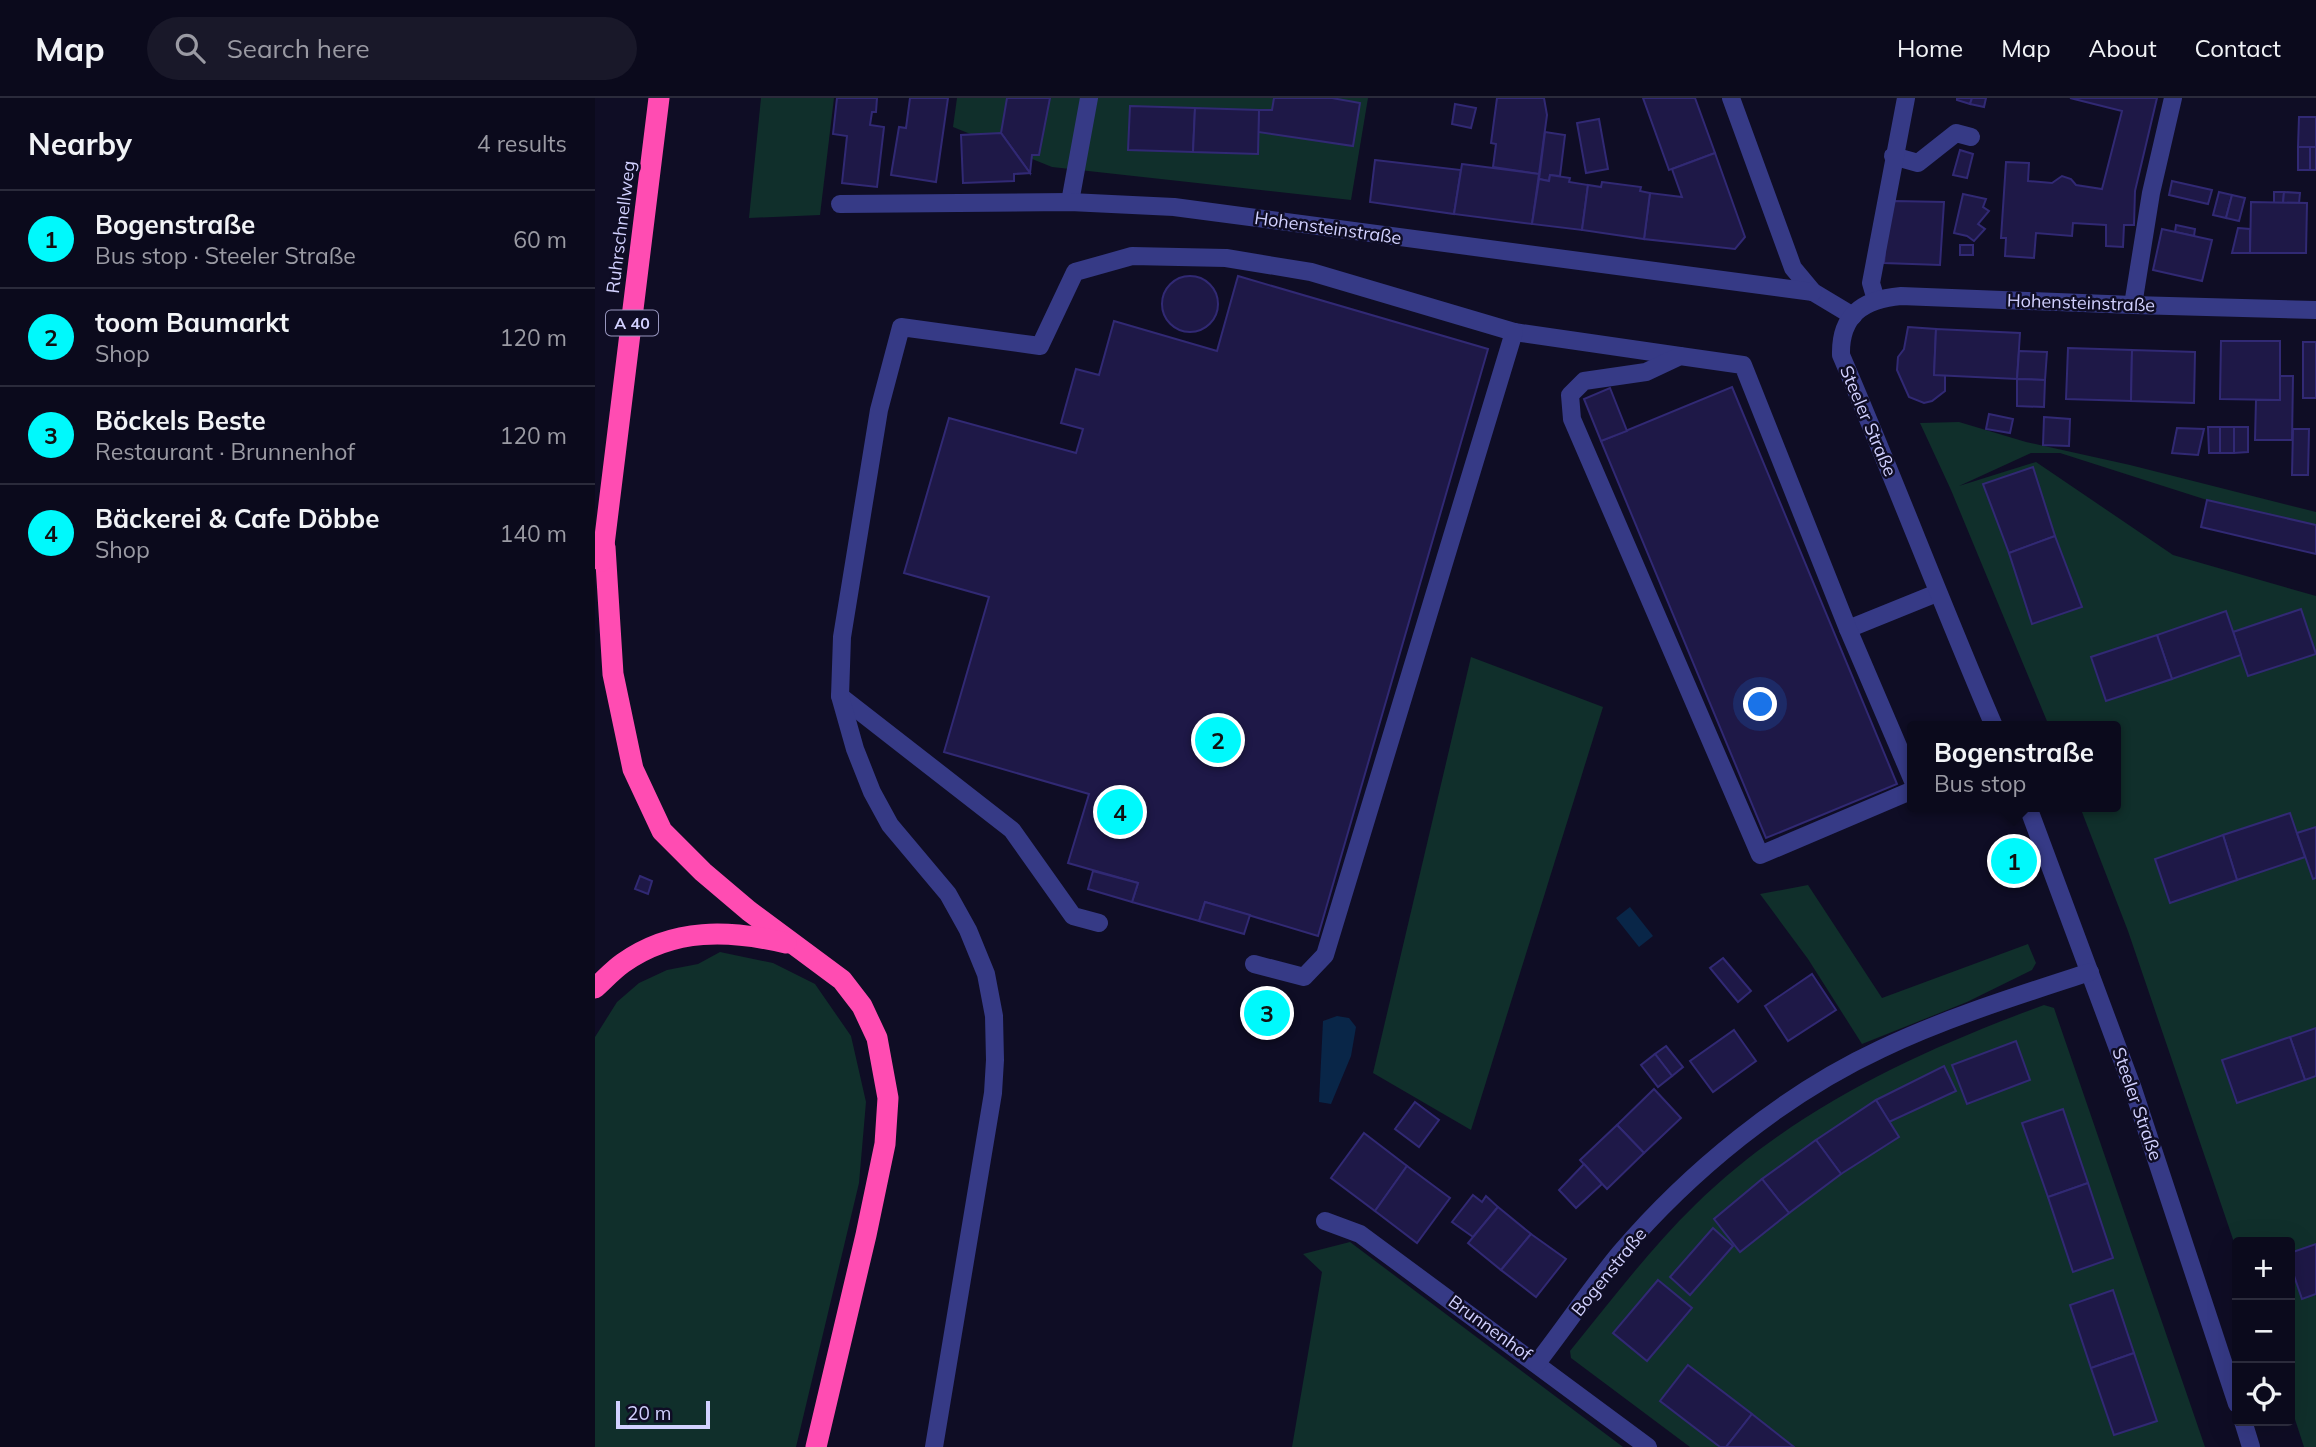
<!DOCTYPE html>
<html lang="en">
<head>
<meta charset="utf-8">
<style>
  body { margin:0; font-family:Mulish,sans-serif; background:#191829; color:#f1f3f6 }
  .controls { position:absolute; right:21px; bottom:21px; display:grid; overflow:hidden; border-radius:7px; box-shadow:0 7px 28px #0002 }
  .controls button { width:63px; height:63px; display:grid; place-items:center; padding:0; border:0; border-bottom:2px solid #2b2b3b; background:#0b0a1c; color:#f1f3f6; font:35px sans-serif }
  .scale { position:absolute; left:21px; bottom:18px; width:94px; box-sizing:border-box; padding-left:7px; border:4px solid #d2d1ff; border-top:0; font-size:19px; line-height:24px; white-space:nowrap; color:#d2d1ff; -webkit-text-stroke:5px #0f0d25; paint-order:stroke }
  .you { position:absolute; left:1166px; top:607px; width:24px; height:24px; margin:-18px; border:5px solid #fff; border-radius:50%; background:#1a73e8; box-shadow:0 0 0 10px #1a73e833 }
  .badge { display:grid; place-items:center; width:46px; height:46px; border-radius:50%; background:#00f9fc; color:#111; font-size:23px; font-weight:700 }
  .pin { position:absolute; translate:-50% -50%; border:4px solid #fff; box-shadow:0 2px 7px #0006 }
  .popup { position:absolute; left:1312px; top:623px; width:214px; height:91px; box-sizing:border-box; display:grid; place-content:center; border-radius:7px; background:#0b0a1c; filter:drop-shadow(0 2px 5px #0005); font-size:23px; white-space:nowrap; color:#9a9aa3 }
  .popup b { font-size:26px; color:#f1f3f6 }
  .popup::after { content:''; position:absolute; left:50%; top:100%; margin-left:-14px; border:14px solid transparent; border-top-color:#0b0a1c }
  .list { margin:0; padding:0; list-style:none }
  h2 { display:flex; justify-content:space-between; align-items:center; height:91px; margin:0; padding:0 28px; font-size:30px }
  h2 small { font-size:23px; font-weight:400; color:#9a9aa3 }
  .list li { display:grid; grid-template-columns:46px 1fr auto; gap:21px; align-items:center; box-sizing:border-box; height:98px; padding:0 28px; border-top:2px solid #2b2b3b }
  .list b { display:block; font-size:26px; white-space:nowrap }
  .list p { margin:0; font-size:23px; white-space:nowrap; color:#9a9aa3 }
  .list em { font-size:23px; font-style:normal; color:#9a9aa3 }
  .icon { flex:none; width:38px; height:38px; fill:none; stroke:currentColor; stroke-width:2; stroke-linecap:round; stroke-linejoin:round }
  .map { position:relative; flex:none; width:1721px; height:1349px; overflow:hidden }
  header { display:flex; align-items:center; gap:42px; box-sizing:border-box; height:98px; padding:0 35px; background:#0b0a1c; border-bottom:2px solid #2b2b3b }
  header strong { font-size:33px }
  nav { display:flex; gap:38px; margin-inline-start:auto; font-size:24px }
  .search { width:490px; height:63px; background:#191829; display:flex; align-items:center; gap:18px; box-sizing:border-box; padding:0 24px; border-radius:38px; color:#9a9aa3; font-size:26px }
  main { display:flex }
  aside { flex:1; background:#0b0a1c }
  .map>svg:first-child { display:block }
</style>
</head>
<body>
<header>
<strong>Map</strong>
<div class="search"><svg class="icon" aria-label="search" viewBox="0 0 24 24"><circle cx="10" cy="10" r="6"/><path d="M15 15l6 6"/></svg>Search here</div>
<nav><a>Home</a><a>Map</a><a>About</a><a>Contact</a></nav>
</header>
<main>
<aside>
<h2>Nearby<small>4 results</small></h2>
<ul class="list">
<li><span class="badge">1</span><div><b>Bogenstraße</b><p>Bus stop · Steeler Straße</p></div><em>60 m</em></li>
<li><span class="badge">2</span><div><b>toom Baumarkt</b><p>Shop</p></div><em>120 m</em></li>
<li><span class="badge">3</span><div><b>Böckels Beste</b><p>Restaurant · Brunnenhof</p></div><em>120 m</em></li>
<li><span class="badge">4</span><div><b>Bäckerei &amp; Cafe Döbbe</b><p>Shop</p></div><em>140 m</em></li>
</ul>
</aside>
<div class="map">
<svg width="1721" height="1349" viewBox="0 0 1721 1349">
  <rect width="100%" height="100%" fill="#0f0d25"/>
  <g fill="#102f2b">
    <path d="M166,0H239L225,117L154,120Z"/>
    <path d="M362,0H773L756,102L457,69L358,29Z"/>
    <path d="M1364,324L1431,344L1535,367L1721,414V427L1612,402L1465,355H1436L1364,388L1441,364L1578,457L1721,498V1349H1709L1695,1306V1144H1642V1153L1533,833L1485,709H1520V628H1454L1356,392L1325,325Z"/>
    <path d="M876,559L1008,609L876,1032L778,975Z"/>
    <path d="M1213,787L1287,900L1433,846L1441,865L1437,872L1372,904L1267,946L1213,861L1165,796Z"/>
    <path d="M125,854L178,865L220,886L256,938L271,1004L264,1085L201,1349H0V939L22,904L44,885L72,872L103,866Z"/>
    <path d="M1449,907L1459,910L1462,919L1610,1349H1095L976,1260L975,1253C1015,1204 1054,1152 1100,1107C1198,1011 1321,954 1449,907Z"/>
    <path d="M755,1144L1028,1349H697L727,1174L708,1156Z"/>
  </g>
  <g fill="#092648">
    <path d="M1035,809L1058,838L1044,849L1021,820Z"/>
    <path d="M742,918L754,920L761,929L756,958L736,1006L724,1004L728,923Z"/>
  </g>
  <g fill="#1e1847" stroke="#312974" stroke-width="2">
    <path d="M242,0H282L281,14H277L275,27L289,29L282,89L247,85L252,38L238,36Z"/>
    <path d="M315,0H353L341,84L296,77L304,29L311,30Z"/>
    <path d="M412,0H455L444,57H437L435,75L406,35Z"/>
    <path d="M679,0H737L765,5L758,48L663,34L664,12H677Z"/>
    <path d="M902,0H949L952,17L944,76L898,69L901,46L896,45Z"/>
    <path d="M1048,0H1100L1120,55L1074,72Z"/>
    <path d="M1362,0H1377L1375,6L1362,2Z"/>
    <path d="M1377,0H1391L1389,9L1375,6Z"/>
    <path d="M1475,0H1562L1540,93L1539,127H1529L1528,149L1511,148V127L1478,125L1477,138L1441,135L1439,160L1410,158L1411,140H1406L1411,64L1434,65L1433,83L1457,85L1467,78L1476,81L1481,87L1507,91L1527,13Z"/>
    <path d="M860,6L881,10L876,30L857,26Z"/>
    <path d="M535,8L600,10L598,54L533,52Z"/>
    <path d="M600,10L664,12L663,56L598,54Z"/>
    <path d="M1704,19H1721V49H1703Z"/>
    <path d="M1004,21L1013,71L991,75L982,25Z"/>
    <path d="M950,34L970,37L965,78L955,77L954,83L944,81Z"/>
    <path d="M406,35L435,75L419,76V83L368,85L366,37Z"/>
    <rect x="1703" y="49" width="12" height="23"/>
    <rect x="1715" y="49" width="6" height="23"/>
    <path d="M1365,52L1378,56L1372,80L1358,77Z"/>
    <path d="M1120,55L1150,139L1140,151L1049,141L1055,95L1087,99L1077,71Z"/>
    <path d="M780,62L866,72L859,116L775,104Z"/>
    <path d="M867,66L944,76L937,126L859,116Z"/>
    <path d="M955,77L975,80L974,84L993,87L987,132L937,126L944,81L954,83Z"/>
    <path d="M1577,83L1617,92L1613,106L1574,97Z"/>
    <path d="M1007,84L1046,89L1045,93L1055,95L1049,141L987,132L993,87L1006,89Z"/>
    <path d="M1624,94L1637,97L1631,120L1618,117Z"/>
    <path d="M1679,94H1689L1688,105H1679Z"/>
    <path d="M1689,94L1705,95L1704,105H1688Z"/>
    <path d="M1368,96L1391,101L1388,109L1394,113L1383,126L1390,131L1379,143L1372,138L1359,135Z"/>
    <path d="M1637,97L1650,100L1644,123L1631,120Z"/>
    <path d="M1299,103L1349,104L1345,167L1289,165L1291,141Z"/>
    <path d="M1656,104L1712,105L1711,155H1655Z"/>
    <path d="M1581,127L1600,131L1599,138L1580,134Z"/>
    <path d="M1643,130L1655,131V155H1637Z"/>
    <path d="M1567,131L1617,142L1607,183L1558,172Z"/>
    <rect x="1365" y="147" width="13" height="10"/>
    <circle cx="595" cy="206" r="28"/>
    <path d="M643,178L893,251L723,838L610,804L604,823L537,804L543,785L473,765L494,696L349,654L394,499L309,475L354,320L481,355L488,331L466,325L481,271L504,277L519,223L622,253Z"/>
    <path d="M1313,229L1341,231L1339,277H1350V293L1337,303L1329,305L1314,299L1302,272L1303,259L1309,251Z"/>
    <path d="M1341,231L1425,235L1422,281L1339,277Z"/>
    <path d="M1626,243H1685V302L1625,301Z"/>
    <rect x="1708" y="244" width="13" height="56"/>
    <path d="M1473,250L1537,252L1536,303L1471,301Z"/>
    <path d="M1537,252L1600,254L1599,305L1536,303Z"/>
    <path d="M1424,253L1452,254L1450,282L1422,281Z"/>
    <path d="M1685,278H1698L1697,342H1660L1661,302H1685Z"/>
    <path d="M1422,281L1450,282L1449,309L1422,308Z"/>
    <path d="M1137,289L1302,686L1171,740L1006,343Z"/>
    <path d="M1015,290L1032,333L1006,343L989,301Z"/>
    <path d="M1394,316L1418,321L1415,335L1391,331Z"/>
    <path d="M1449,319L1475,321L1474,348L1448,347Z"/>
    <path d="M1613,329H1625V355H1614Z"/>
    <rect x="1625" y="329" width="14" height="26"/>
    <path d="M1639,329H1653V354L1639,355Z"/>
    <path d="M1582,330L1609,331L1603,357L1577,355Z"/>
    <path d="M1698,331H1714L1713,377H1697Z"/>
    <path d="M1438,369L1460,438L1414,455L1388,386Z"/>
    <path d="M1612,402L1721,427V456L1606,429Z"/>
    <path d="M1460,438L1487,509L1437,526L1414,455Z"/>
    <path d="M1706,511L1721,556L1653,578L1638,534Z"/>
    <path d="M1631,513L1646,557L1577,581L1562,537Z"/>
    <path d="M1562,537L1577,581L1511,603L1496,559Z"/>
    <path d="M1695,715L1710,759L1642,782L1628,737Z"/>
    <path d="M1721,729V780L1718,781L1702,735Z"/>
    <path d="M1628,737L1642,782L1575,805L1560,761Z"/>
    <path d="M498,773L543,785L537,804L493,791Z"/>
    <path d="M45,778L57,783L53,796L40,791Z"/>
    <path d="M610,804L655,817L649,836L604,823Z"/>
    <path d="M1128,860L1156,893L1143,904L1115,870Z"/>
    <path d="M1217,876L1241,912L1193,943L1170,908Z"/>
    <path d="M1721,930V978L1710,982L1695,939Z"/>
    <path d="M1139,932L1161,963L1118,994L1095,963Z"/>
    <path d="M1695,939L1710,982L1642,1005L1627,962Z"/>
    <path d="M1421,943L1435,982L1372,1006L1357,967Z"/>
    <path d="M1071,948L1088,969L1077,978L1060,956Z"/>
    <path d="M1060,956L1077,978L1063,989L1046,967Z"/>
    <path d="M1349,968L1361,993L1294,1024L1281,1002Z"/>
    <path d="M1059,991L1086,1020L1049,1055L1022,1027Z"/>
    <path d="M1281,1002L1304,1039L1246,1076L1221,1042Z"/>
    <path d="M820,1004L844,1022L824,1049L800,1031Z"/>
    <path d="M1468,1011L1493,1085L1453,1099L1427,1025Z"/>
    <path d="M1022,1027L1049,1055L1012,1091L985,1062Z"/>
    <path d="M769,1035L812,1068L780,1113L736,1080Z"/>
    <path d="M1221,1042L1246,1076L1194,1115L1167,1081Z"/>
    <path d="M989,1066L1007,1086L981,1110L964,1092Z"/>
    <path d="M812,1068L855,1100L822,1145L780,1113Z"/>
    <path d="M1167,1081L1194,1115L1145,1154L1119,1121Z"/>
    <path d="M1493,1085L1518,1160L1478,1174L1453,1099Z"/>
    <path d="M878,1097L887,1104L891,1098L903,1109L878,1139L857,1124Z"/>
    <path d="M903,1109L936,1136L906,1172L873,1145Z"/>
    <path d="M1118,1130L1138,1148L1095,1197L1075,1179Z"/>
    <path d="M936,1136L971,1161L941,1199L906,1172Z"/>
    <path d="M1721,1146V1196L1707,1201L1695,1166V1155Z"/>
    <path d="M1063,1182L1097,1210L1052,1263L1018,1235Z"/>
    <path d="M1518,1192L1539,1255L1496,1270L1475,1207Z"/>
    <path d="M1539,1255L1562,1323L1519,1337L1496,1270Z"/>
    <path d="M1093,1267L1157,1316L1131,1349H1125L1065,1303Z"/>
    <path d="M1157,1316L1199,1349H1131Z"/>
  </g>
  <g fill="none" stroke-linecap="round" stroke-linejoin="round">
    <g stroke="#363a86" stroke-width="18">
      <path d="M1136,0L1198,170L1218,194L1258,218"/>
      <path d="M1298,58L1323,65L1361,35L1376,39"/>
      <path d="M475,104L494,0"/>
      <path d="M245,106L475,104L579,109L1218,194"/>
      <path d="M1281,202L1276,185L1311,0"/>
      <path d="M1538,207L1556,95L1578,0"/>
      <path d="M919,234L1085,258"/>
      <path d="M1253,531L1342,495"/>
      <path d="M245,598L417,732L478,818L504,825"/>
      <path d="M1399,628C1346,505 1299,380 1246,257C1245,217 1269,201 1306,198L1538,207L1721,212"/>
      <path d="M1318,683L1253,531L1148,267L1085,258L1051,274L989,283L975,297L977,321L1165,757L1318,692"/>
      <path d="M1433,709L1538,991L1642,1306"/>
      <path d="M730,1123L765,1136L1053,1349"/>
      <path d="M942,1265C970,1229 996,1190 1025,1155C1094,1074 1189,996 1286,951C1353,919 1425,897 1495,874"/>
      <path d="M1648,1323L1656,1349"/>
      <path d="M339,1349L398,995L400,962L399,918L391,876L373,832L353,796L295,727L277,694L260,651L245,598L247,539L284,312L306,229L445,248L480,174L537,158L631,160L716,174L919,234L730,857L709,879L659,866"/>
    </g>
    <g stroke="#ff4cb2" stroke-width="21">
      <path d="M10,449L18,576L38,671L67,733L108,774L154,813L247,882L267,908L282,940L293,1000L290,1046L271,1137L221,1349"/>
      <path d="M7,463L64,0"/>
      <path d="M0,890C9,882 18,872 28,865C79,829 135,832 191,845"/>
    </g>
  </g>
  <g text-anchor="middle" stroke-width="5" stroke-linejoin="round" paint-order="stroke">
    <rect fill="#0f0d25" stroke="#9896be" stroke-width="2" x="11" y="212.5" width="52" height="25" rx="5"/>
    <g font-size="16" font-weight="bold" fill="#d2d1ff">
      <text x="37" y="231">A 40</text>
    </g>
    <g font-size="18" fill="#d2d1ff" stroke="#0f0d25">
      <text transform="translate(26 129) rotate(-83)" y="6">Ruhrschnellweg</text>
      <text transform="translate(733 130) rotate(8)" y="6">Hohensteinstraße</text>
      <text transform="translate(1486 205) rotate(2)" y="6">Hohensteinstraße</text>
      <text transform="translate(1273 323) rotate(67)" y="6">Steeler Straße</text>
      <text transform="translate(1542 1006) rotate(71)" y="6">Steeler Straße</text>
      <text transform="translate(1014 1174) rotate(-51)" y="6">Bogenstraße</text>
      <text transform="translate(895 1230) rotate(36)" y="6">Brunnenhof</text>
    </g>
  </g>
</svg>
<div class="controls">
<button>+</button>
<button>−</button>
<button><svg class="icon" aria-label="locate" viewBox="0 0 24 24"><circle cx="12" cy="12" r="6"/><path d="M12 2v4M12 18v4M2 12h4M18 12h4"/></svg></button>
</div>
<div class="scale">20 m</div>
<div class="you"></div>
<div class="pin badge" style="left:1419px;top:763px">1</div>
<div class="popup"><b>Bogenstraße</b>Bus stop</div>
<div class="pin badge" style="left:623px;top:642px">2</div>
<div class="pin badge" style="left:672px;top:915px">3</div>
<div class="pin badge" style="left:525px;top:714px">4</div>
</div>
</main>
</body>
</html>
